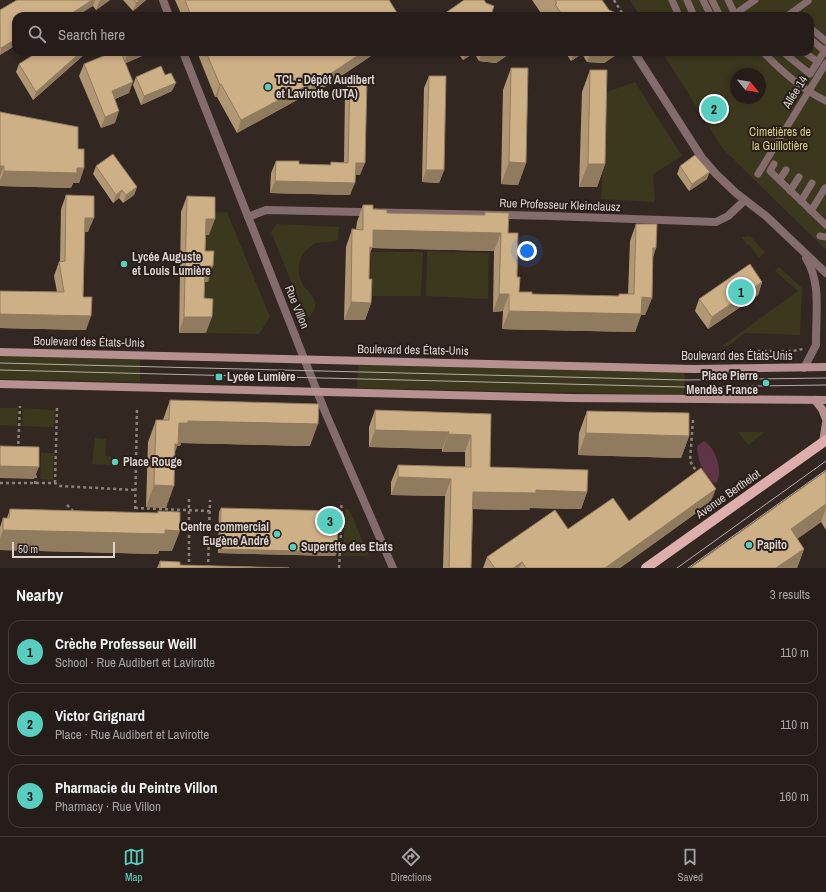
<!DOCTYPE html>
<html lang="en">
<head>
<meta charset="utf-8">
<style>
  body { margin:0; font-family:"Archivo Narrow",sans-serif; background:#2e2623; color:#f1f3f6 }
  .compass { position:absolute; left:730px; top:68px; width:36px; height:36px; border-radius:50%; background:#261d1a; box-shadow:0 2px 6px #0003; rotate:120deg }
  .scale { position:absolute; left:12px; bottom:10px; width:103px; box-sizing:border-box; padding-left:4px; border:2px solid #dbd3cf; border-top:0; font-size:11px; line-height:14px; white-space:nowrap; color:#dbd3cf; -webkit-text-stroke:3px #291e18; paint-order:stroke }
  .you { position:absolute; left:527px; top:251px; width:14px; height:14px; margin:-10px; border:3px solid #fff; border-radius:50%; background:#1a73e8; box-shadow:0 0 0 6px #1a73e833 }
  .badge { display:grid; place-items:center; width:26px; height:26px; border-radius:50%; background:#58cec0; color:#111; font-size:13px; font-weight:700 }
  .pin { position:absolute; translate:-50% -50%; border:2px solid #fff; box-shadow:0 1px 4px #0006 }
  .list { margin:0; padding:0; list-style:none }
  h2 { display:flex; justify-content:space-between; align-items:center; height:52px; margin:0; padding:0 16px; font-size:17px }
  h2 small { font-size:13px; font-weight:400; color:#a4a2a2 }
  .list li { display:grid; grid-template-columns:26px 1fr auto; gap:12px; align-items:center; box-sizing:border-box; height:64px; margin:0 8px 8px; padding:0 8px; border:1px solid #423b39; border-radius:12px }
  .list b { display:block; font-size:15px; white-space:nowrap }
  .list p { margin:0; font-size:13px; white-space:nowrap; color:#a4a2a2 }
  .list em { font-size:13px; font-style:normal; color:#a4a2a2 }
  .icon { flex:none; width:22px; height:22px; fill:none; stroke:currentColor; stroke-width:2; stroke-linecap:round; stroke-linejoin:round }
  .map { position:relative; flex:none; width:826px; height:568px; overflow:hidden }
  .search { position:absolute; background:#261d1a; box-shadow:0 2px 6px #0003; left:12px; right:12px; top:12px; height:44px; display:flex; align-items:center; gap:10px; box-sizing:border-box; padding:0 14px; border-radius:12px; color:#a4a2a2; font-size:15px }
  .sheet { height:268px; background:#261d1a }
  nav { display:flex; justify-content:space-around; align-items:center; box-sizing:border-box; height:56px; border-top:1px solid #423b39; background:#261d1a; font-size:11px; color:#a4a2a2 }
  nav a { display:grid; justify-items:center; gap:2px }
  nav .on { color:#58cec0 }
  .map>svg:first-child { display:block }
</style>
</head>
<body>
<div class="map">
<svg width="826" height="568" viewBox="0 0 826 568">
  <rect width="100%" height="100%" fill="#332722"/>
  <g fill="#3b381d" fill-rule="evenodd">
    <path d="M630,0H826V250L723,149L662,52H810V16H640ZM736,74H760V98H736Z"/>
    <path d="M635,82L682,156L653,174L655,202L601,199L607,92Z"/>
    <path d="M227,212L270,317L259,334L206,333L207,315L199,282H208L200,267L209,213Z"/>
    <path d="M277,224L339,227L338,240C329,244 319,240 311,246C298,255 295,271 303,285C306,290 312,294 314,299C317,305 314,312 310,317L306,318L271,232Z"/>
    <path d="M750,236L765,252L759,258L748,244L747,245L742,237Z"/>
    <path d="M427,251L489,253L488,299L426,296Z"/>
    <path d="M371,252H423L421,296H370Z"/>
    <path d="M779,267L802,288L800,335L745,333L728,346H722L798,291L775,271Z"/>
    <path d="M0,355L140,359V382L0,379Z"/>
    <path d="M358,365L685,372L684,395L357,388Z"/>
    <path d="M0,408H18L17,426L0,425Z"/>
    <path d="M23,408L55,410L54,427L22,426Z"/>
    <path d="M738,432H765L748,445Z"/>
    <path d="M95,438L106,439L105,456H111V465L92,464Z"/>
    <path d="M41,453H54L53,480L40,479Z"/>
    <path d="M345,509H349L369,556H343Z"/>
  </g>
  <path fill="#5f3446" d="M704,441C715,447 723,470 717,482L714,483C702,473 698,461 697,446Z"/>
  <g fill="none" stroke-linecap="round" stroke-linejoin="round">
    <g stroke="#8a807c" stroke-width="2.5" stroke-dasharray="3 3" stroke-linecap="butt">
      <path d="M614,0L624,16"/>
      <path d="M736,358L745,351H793L803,349"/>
      <path d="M693,420L690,461L698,474"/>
      <path d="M18,450L20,406"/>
      <path d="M0,483H55L60,486L135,490"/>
      <path d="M55,483L57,407"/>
      <path d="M35,484L36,472"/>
      <path d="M711,494L718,504"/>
      <path d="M67,505L75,513"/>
      <path d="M135,508L210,511"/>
      <path d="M135,515L137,409"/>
      <path d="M178,529L189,530"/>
      <path d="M189,568V499"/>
      <path d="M208,568L210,500"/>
      <path d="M339,568L342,514L341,502"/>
    </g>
    <g stroke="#836c6b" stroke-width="7">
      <path d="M672,0L679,16"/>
      <path d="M687,0L694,16"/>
      <path d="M703,0L711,16"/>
      <path d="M712,0L720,16"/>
      <path d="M728,0L736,16"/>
      <path d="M735,14L755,0"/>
      <path d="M787,16L808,1"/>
      <path d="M810,28L826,41"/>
      <path d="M810,39L825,51"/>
      <path d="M763,52C782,72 801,89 826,101"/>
      <path d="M783,52L810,74L826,49"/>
      <path d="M804,52L818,62"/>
      <path d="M774,164L770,171L826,225"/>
      <path d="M758,174L826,63"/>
      <path d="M780,179L786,170"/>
      <path d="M790,191L799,177"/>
      <path d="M801,201L812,183"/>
      <path d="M811,211L825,188"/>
      <path d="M820,236L826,237"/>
    </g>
    <g stroke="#836c6b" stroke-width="8">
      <path d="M163,0L169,16"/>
      <path d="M183,52L326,414L393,568"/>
      <path d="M634,52L702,158L716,174L736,193L766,216L826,273"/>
      <path d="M248,217L266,210L550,216L716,222L728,216L745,200"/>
      <path d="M804,368L816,345V340C816,311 821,283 806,258"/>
    </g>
    <g stroke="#b69190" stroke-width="8">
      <path d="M0,352L694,369L826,367"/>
      <path d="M0,384L571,398L826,400"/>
      <path d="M815,400L822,409L826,419"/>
      <path d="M823,442L826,423"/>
    </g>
    <path stroke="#deaeac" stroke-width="10" d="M646,568L826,440"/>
    <g stroke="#b4aca7" stroke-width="1">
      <path d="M0,363L685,380L826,378"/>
      <path d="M0,370L685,387L826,385"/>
      <path d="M677,568L826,461"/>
      <path d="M688,568L826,470"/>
    </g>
  </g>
  <g fill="#b19773">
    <path d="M17,0H110L96,10L93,6L16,16V45L0,55V10Z"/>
    <path d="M123,0H146L133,11Z"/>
    <path d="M175,0H389L399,16H182Z"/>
    <path d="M532,0H602L609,10L616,16H543Z"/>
    <path d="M38,52H87L33,100L16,72L19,64Z"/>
    <path d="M113,52H150L149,53L126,63L129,93L115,99V123L101,128L79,76L84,64Z"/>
    <path d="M197,52H377L308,98L306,95L237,133L217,97H215Z"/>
    <path d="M457,52H509L508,55L496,63L479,61L474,53L463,60Z"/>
    <path d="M565,52H617L616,55L604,63L587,62L582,54L571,61Z"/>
    <path d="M511,68L526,163L518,185L501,184L503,90Z"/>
    <path d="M590,70L605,164L597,187H579L582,92Z"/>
    <path d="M429,76L444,170L439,183L422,182L424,88Z"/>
    <path d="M136,77L172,91L141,105L133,85Z"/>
    <path d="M350,79L360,175H355L350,195L270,193L271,173L276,161L299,164L330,165L331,162H344L345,92Z"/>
    <path d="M0,112L78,149L84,168L79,183H73L71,188L0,186Z"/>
    <path d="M96,166L137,187L134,195L123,203L119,198L113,203L93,174Z"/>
    <path d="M680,166L707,179L689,191L677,174Z"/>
    <path d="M66,195L88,232H85L83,297L86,330L0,328V291L57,292L54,276L59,262L60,261L61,209Z"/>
    <path d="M187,196L209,235H206L205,251L208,282H205L204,298L206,333H179L181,212Z"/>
    <path d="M363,205L373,209L387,213L484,215L485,212L508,233L517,277L519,292L532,294L618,296L619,294H628L630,241L636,224L656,248L653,257L652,298L645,315H641L635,332L502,329L503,311L493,312L494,251L372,248L369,256V279L371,303L365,320H344L346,247L352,229H356L357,222Z"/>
    <path d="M762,282L758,295L708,329L695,311L699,299Z"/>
    <path d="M170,400L310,446L181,443L180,446H177L175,452L166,508L146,507L148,442L156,420H163Z"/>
    <path d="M375,410L491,414L490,467L587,492L581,509L530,508L529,510L473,509L471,568H443L445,496L391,495V482L398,465L465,467V452H442V449L369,447V427Z"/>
    <path d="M587,411L689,436L681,458L578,455L579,433Z"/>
    <path d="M826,471V530L821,522L797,539L804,549L797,568H690Z"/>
    <path d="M710,503L620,568H483L487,557L568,529L629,521Z"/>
    <path d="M221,508L337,552L335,556L218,553L219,512Z"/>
    <path d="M10,509L157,513L158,511L172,551H159L158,554L0,550V527L3,518H7Z"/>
    <path d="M160,561L180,565L289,568H157Z"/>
  </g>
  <g fill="#907b5e">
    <path d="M92,0H95L93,6L77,16H70L71,14Z"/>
    <path d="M101,0H110L96,10L99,2Z"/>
    <path d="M140,0H146L133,11L136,3Z"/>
    <path d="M16,39V45L0,55L1,48Z"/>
    <path d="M81,52H87L33,100L36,92Z"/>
    <path d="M135,52H150L149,53L123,64L127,56Z"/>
    <path d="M363,52H377L308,98L312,86Z"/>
    <path d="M466,52H474V53L463,60Z"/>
    <path d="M482,52H509L508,55L496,63L479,61Z"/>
    <path d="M574,52H583L582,54L571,61Z"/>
    <path d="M591,52H617L616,55L604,63L587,62Z"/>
    <path d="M133,82L129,93L107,102L112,91Z"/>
    <path d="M176,83L172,91L141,105L144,96Z"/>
    <path d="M311,83L306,95L237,133L241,120Z"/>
    <path d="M221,84L217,97H215L220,85Z"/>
    <path d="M119,111L115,123L101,128L105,117Z"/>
    <path d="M509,162L526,163L518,185L501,184Z"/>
    <path d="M356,163H365L360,175H351Z"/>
    <path d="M588,164H605L597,187H579Z"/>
    <path d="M0,166H4L0,176Z"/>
    <path d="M77,168H84L79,183H73L71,188L0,186V181L4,171Z"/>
    <path d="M426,170H444L439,183L422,182Z"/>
    <path d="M710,172L707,179L689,191L692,184Z"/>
    <path d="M275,181L355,183L350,195L270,193Z"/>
    <path d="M137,187L134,195L123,203L126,195Z"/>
    <path d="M122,190L119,198L113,203L116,195Z"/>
    <path d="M85,218H94L88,232H80Z"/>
    <path d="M206,219H215L209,235H200Z"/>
    <path d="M373,230L501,233L494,251L372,248L366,264Z"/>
    <path d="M653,248H656L650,266Z"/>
    <path d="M205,266H213L208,282H199Z"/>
    <path d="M762,282L758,295L708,329L712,317Z"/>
    <path d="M499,294H509L503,311L493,312Z"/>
    <path d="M642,297L652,298L645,315H641L635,332L502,329L509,311Z"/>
    <path d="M351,302L371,303L365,320H344Z"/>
    <path d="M0,314L91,316L86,330L0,328Z"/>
    <path d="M184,317H212L206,333H179Z"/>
    <path d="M188,421L318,424L310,446L181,443L180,446H177L170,466L179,423Z"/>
    <path d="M375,430L449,432L442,449L369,447Z"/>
    <path d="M586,433L689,436L681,458L578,455Z"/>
    <path d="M448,434L471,435L465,452H442Z"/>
    <path d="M0,466L39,467L34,479L0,478Z"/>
    <path d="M398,477L451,479L445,496L391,495Z"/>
    <path d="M154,485L174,486L166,508L146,507Z"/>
    <path d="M716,489L710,503L620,568H605Z"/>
    <path d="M536,490L587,492L581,509L530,508L529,510L467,509L473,492Z"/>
    <path d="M826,504V508L821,522L784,548L791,529Z"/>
    <path d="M3,530H165L180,531L172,551H159L158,554L0,550V538Z"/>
    <path d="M220,549L337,552L335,556L218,553Z"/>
    <path d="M804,549L797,568H776Z"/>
    <path d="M522,562L519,568H513Z"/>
  </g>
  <g fill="#ceb086" stroke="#907b5e">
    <path d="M17,0H92L71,14L72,16H16V39L1,48L0,47V10Z"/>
    <path d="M134,0H140L136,3Z"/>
    <path d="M185,0H389L399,16H191Z"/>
    <path d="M464,0H484L486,3L494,6L492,12L495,16H446L444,14Z"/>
    <path d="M555,0H602L609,10L616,13V16H563L555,4L557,3Z"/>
    <path d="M38,52H81L36,92L19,64Z"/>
    <path d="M113,52H121L133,82L112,91L119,111L105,117L84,64Z"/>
    <path d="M125,52H135L127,56Z"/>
    <path d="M206,52H363L312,86L311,83L241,120L221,84L220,85Z"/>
    <path d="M161,66L165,75L171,73L176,83L144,96L136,77Z"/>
    <path d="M511,68H528L526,163L509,162Z"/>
    <path d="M590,70H607L605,164H588Z"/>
    <path d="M429,76H446L444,170H426Z"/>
    <path d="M350,79L367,80L365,163H356L355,183L275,181L276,161H299V164L331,165V162L348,163Z"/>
    <path d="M0,112L78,127V149H84V168H77V173L4,171V166H0Z"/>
    <path d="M113,154L137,187L126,195L122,190L116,195L96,166Z"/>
    <path d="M695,155L710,172L692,184L680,166Z"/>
    <path d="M66,195L94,196V218H85L83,297H92L91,316L0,314V291L64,292L59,262L65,261Z"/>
    <path d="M187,196L215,197V219H206L205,251H214L213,266H205L204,298L213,299L212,317H184Z"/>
    <path d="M363,205H373V209L387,210V213L485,215V212L509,213L508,233H518L517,277H520L519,292H532V294L619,296V294H634L636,224H657L656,248H653L652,298L642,297L641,314L509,311V294H499L501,233L373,230V247H370L369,279H372L371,303L351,302L352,229L363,230Z"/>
    <path d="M750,264L762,282L712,317L699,299Z"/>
    <path d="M170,400L319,404L318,424L188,421V423H179L178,444H175L174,486L154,485L156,420H169Z"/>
    <path d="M375,410L491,414L490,467L588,470L587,492L536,490V493L473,492L471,568H449L451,479L398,477V465L471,467V435L448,434L449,432L375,430Z"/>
    <path d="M587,411L689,413V436L586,433Z"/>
    <path d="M0,446L39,447V467L0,466Z"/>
    <path d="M701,468L716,489L605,568H526L522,562L513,568H495L487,557L555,510L568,529L613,498L629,521Z"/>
    <path d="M826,471V504L791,529L804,549L776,568H690Z"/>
    <path d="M221,508L338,511L337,552L220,549Z"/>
    <path d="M10,509L158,513V511L180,512V531L165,530V534L3,530V518H9Z"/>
    <path d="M160,561L180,562V565L289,568H160Z"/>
  </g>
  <g fill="#58cec0" stroke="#291e18" stroke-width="1.5">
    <circle cx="268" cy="87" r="4"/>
    <circle cx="124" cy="264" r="4"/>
    <rect x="215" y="373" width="8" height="8" rx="2"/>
    <circle cx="766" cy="383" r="4"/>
    <circle cx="115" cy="462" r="4"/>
    <circle cx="277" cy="534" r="4"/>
    <circle cx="749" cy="545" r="4"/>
    <circle cx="293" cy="547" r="4"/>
  </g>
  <g text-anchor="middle" stroke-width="4" stroke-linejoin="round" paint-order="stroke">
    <g font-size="12" font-weight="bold" fill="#dbd3cf" stroke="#291e18" text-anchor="start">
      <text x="276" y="84">TCL - Dépôt Audibert<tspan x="276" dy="14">et Lavirotte (UTA)</tspan></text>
      <text x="132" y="261">Lycée Auguste<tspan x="132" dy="14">et Louis Lumière</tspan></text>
      <text x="758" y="380" text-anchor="end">Place Pierre<tspan x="758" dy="14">Mendès France</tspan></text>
      <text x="227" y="381">Lycée Lumière</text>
      <text x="123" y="466">Place Rouge</text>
      <text x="269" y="531" text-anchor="end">Centre commercial<tspan x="269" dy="14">Eugène André</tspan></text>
      <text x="757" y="549">Papito</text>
      <text x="301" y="551">Superette des Etats</text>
    </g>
    <g font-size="12" fill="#dbd3cf" stroke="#291e18">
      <text transform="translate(795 92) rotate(-58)" y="4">Allée 14</text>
      <text transform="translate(560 205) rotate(2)" y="4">Rue Professeur Kleinclausz</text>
      <text transform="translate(297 307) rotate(68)" y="4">Rue Villon</text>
      <text transform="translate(89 342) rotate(1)" y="4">Boulevard des États-Unis</text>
      <text transform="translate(413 350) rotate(1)" y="4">Boulevard des États-Unis</text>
      <text x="737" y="360">Boulevard des États-Unis</text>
      <text transform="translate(728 494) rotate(-35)" y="4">Avenue Berthelot</text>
    </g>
    <g font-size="12" fill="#d8d085" stroke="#291e18">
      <text x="780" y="136">Cimetières de<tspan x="780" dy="14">la Guillotière</tspan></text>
    </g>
  </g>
</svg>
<svg class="compass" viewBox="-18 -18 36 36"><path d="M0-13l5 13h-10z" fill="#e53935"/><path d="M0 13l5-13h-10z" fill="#a4a2a2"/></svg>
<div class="scale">50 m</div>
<div class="you"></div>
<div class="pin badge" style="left:741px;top:292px">1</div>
<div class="pin badge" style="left:714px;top:109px">2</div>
<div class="pin badge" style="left:330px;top:521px">3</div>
<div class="search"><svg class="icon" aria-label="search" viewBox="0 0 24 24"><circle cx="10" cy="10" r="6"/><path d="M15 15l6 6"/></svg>Search here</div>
</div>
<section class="sheet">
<h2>Nearby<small>3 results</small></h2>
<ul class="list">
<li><span class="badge">1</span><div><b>Crèche Professeur Weill</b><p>School · Rue Audibert et Lavirotte</p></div><em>110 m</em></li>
<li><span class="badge">2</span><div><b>Victor Grignard</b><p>Place · Rue Audibert et Lavirotte</p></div><em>110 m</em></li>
<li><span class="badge">3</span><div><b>Pharmacie du Peintre Villon</b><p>Pharmacy · Rue Villon</p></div><em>160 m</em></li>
</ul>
</section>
<nav>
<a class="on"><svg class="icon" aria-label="map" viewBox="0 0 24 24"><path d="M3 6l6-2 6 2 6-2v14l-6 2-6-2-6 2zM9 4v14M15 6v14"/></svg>Map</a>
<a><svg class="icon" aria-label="directions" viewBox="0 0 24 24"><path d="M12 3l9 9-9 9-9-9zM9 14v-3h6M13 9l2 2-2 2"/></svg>Directions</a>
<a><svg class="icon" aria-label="saved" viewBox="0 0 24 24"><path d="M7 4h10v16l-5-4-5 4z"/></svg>Saved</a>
</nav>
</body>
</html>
